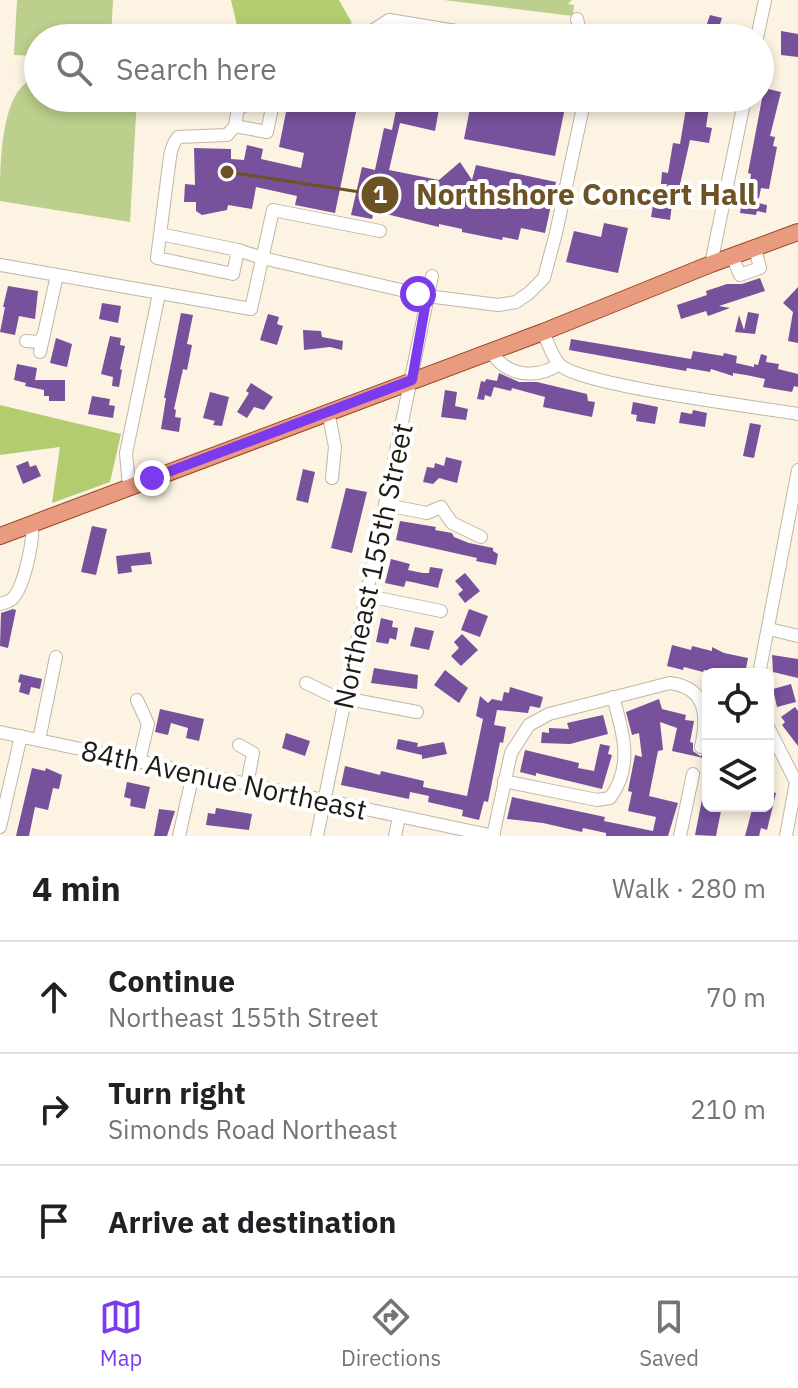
<!DOCTYPE html>
<html lang="en">
<head>
<meta charset="utf-8">
<style>
  body { margin:0; font-family:"IBM Plex Sans",sans-serif; background:#f6f6f6; color:#202124 }
  .controls { position:absolute; right:24px; bottom:24px; display:grid; overflow:hidden; border-radius:12px; box-shadow:0 4px 12px #0003 }
  .controls button { width:72px; height:72px; display:grid; place-items:center; padding:0; border:0; border-bottom:2px solid #e0e0e0; background:#fff; color:#202124; font:40px sans-serif }
  .stop { position:absolute; width:24px; height:24px; margin:-18px; border:6px solid #7c3aed; border-radius:50%; background:#fff }
  .stop.end { background:#7c3aed; border-color:#fff; box-shadow:0 2px 8px #0008 }
  .list { margin:0; padding:0; list-style:none }
  h2 { display:flex; justify-content:space-between; align-items:center; height:104px; margin:0; padding:0 32px; font-size:34px }
  h2 small { font-size:26px; font-weight:400; color:#757577 }
  .list li { display:grid; grid-template-columns:52px 1fr auto; gap:24px; align-items:center; box-sizing:border-box; height:112px; padding:0 32px; border-top:2px solid #e0e0e0 }
  .list b { display:block; font-size:30px; white-space:nowrap }
  .list p { margin:0; font-size:26px; white-space:nowrap; color:#757577 }
  .list em { font-size:26px; font-style:normal; color:#757577 }
  .icon { flex:none; width:44px; height:44px; fill:none; stroke:currentColor; stroke-width:2; stroke-linecap:round; stroke-linejoin:round }
  .map { position:relative; flex:none; width:798px; height:836px; overflow:hidden }
  .search { position:absolute; background:#fff; box-shadow:0 4px 12px #0003; left:24px; right:24px; top:24px; height:88px; display:flex; align-items:center; gap:20px; box-sizing:border-box; padding:0 28px; border-radius:44px; color:#757577; font-size:30px }
  .sheet { height:440px; background:#fff }
  nav { display:flex; justify-content:space-around; align-items:center; box-sizing:border-box; height:112px; border-top:2px solid #e0e0e0; background:#fff; font-size:22px; color:#757577 }
  nav a { display:grid; justify-items:center; gap:4px }
  nav .on { color:#7c3aed }
  .map>svg:first-child { display:block }
</style>
</head>
<body>
<div class="map">
<svg width="798" height="836" viewBox="0 0 798 836">
  <rect width="100%" height="100%" fill="#fcf3e2"/>
  <g fill="#bccf8c">
    <path d="M17,0H113L111,38H38V56L14,55Z"/>
    <path d="M444,0H572L568,4L574,5L573,16Z"/>
    <path d="M38,78V98H137L130,222L0,201C0,167 0,83 38,78Z"/>
  </g>
  <g fill="#b3cc70">
    <path d="M231,0H339L352,23L326,38H240Z"/>
    <path d="M0,405L121,434L110,482L52,503L60,447L0,455Z"/>
  </g>
  <g fill="#77519c">
    <path d="M710,15L722,18L720,24L726,26L724,33L718,31L716,38H702Z"/>
    <path d="M781,31L798,34V57L781,55Z"/>
    <path d="M764,88L781,92L770,136L775,137L773,146L777,147L769,189L761,188L758,203L767,205L766,213L757,211L756,215L740,213L743,194L746,190L749,191L751,174L748,173Z"/>
    <path d="M380,98H441L435,131L400,123L389,170L439,180L460,162L472,180L476,165L556,182L545,233L521,228L518,240L503,237L502,240L462,232V229L439,224V227L374,211L372,219L351,215L362,167L375,170L384,128L392,130L397,105L379,101Z"/>
    <path d="M472,98H567L555,156L464,139Z"/>
    <path d="M692,98H715L712,108L709,107L706,127L712,128L709,143L690,140L677,198L673,197L670,220L651,217L654,199L664,201L667,184H661L662,172L668,173L673,143L680,144L686,108H689Z"/>
    <path d="M288,102L313,108L314,103L356,112L335,213L295,205L297,196L256,187L252,209L228,205L227,210L202,215L196,211V202H184L185,184L195,185L194,148L231,149V159L244,160L247,145L263,149L261,159L301,168L304,153L279,147Z"/>
    <path d="M604,223L628,228L618,273L566,262L574,231L601,237Z"/>
    <path d="M760,278L765,291L719,306L730,308L708,316L706,311L681,319L677,305L707,295L706,291L727,284H742Z"/>
    <path d="M8,286L38,291L35,319L19,316L15,335L0,332L5,307H3Z"/>
    <path d="M798,287V343L788,341L793,312L783,303Z"/>
    <path d="M102,303L121,306L118,323L99,319Z"/>
    <path d="M748,312L759,314L755,334L735,332L739,315L744,330Z"/>
    <path d="M181,313L193,315L187,344L192,345L187,370L183,369L174,409L176,410L175,417L181,418L179,432L161,429L166,398H164Z"/>
    <path d="M268,314L279,317L277,324L283,326L277,345L260,340Z"/>
    <path d="M303,330L321,331L322,337L343,341L342,350L330,347L304,350Z"/>
    <path d="M110,336L121,338L120,345L125,346L120,369L122,370L119,387L112,386L113,377L101,374Z"/>
    <path d="M56,338L72,344L67,367L50,363Z"/>
    <path d="M571,339L691,359L693,351L723,356L724,353L737,356L736,363L754,367V364L758,365L761,354L767,356L766,362L779,364L778,369L798,374V387L794,386L792,392L763,387L765,379L746,375L733,373V376L711,369L710,372L687,368L686,371L569,350Z"/>
    <path d="M17,364L37,368L35,380H65V401H49V396H44V390L25,386L26,383L14,380Z"/>
    <path d="M499,373L519,382H537L587,394L588,401L595,402L592,417L543,407L545,397L512,388L511,391L494,387L491,397L485,395L484,400L477,399L481,381L485,382L486,379L497,381Z"/>
    <path d="M251,383L273,397L264,410L254,407L247,418L237,412L249,393L246,391Z"/>
    <path d="M445,390L457,392L455,406L468,409L466,420L441,417Z"/>
    <path d="M210,392L229,397L222,426L213,425L215,421L203,418Z"/>
    <path d="M92,396L110,399L109,405L115,406L113,418L88,414Z"/>
    <path d="M633,402L658,407L655,424L636,421L637,415L631,414Z"/>
    <path d="M693,410L707,413L705,427L679,423L681,412L692,414Z"/>
    <path d="M750,423L761,425L754,458L743,456Z"/>
    <path d="M446,457L462,461L457,483L439,478L433,484L423,482L427,467L434,468L435,463L444,466Z"/>
    <path d="M28,461L30,467L36,465L41,476L23,484L16,466Z"/>
    <path d="M303,469L315,472L308,503L296,500Z"/>
    <path d="M346,488L367,492L352,553L331,548Z"/>
    <path d="M400,521L436,527L435,530L452,533L454,537L469,543L493,548V551L498,554L496,565L476,561L477,558L396,540Z"/>
    <path d="M92,526L107,529L96,575L81,572Z"/>
    <path d="M150,552L152,564L131,566L132,572L118,574L116,556Z"/>
    <path d="M391,559L410,564L408,570L423,573H429L430,567L443,569L438,588L412,582L406,581L404,587L385,583Z"/>
    <path d="M465,573L480,591L465,603L458,594L463,590L455,581Z"/>
    <path d="M13,609L16,610L8,648L0,646L1,613Z"/>
    <path d="M469,609L488,616L480,637L461,630Z"/>
    <path d="M381,618L393,621L392,627L398,628L396,640L390,638L388,644L376,642Z"/>
    <path d="M415,627L434,631L429,650L410,646Z"/>
    <path d="M462,634L478,650L461,666L451,656L459,648L454,642Z"/>
    <path d="M672,645L691,650L692,646L712,651V647L724,653L748,658L745,674H724L704,670L703,672L684,667L683,670L667,666Z"/>
    <path d="M772,655L798,659V678L773,672Z"/>
    <path d="M374,668L418,675L417,689L371,683Z"/>
    <path d="M445,670L468,688L459,703L434,685Z"/>
    <path d="M20,674L42,679L40,689L31,687L29,695L19,692L21,683L18,682Z"/>
    <path d="M791,684L796,702L777,707L773,689Z"/>
    <path d="M510,687L543,697L540,708L530,706L528,713L497,710L494,725L506,727L503,743L500,742L488,802L484,801L479,820L462,816L463,810L428,802L429,796L410,792L409,799L341,785L345,766L380,775L381,771L424,781L423,787L467,796L483,719L476,716L480,696L488,703L492,699L502,701L504,692L509,693Z"/>
    <path d="M659,699L662,709L686,715L685,720L694,721L690,742L693,743V751L700,756L708,752V759L672,751L677,728L660,722L663,750L658,751L649,796L678,803L668,836H606V833L583,828L582,832L543,823L507,819L512,797L605,817L604,821L653,831L656,817L628,811L632,792L628,791L635,755L642,757L639,733L632,735L626,712Z"/>
    <path d="M795,707L798,711V746L782,725L785,722L781,717Z"/>
    <path d="M160,709L204,719L199,741L186,738L188,728L171,723L168,735L155,732Z"/>
    <path d="M603,715L608,734L570,744L541,743L542,732L549,733V728L569,729L567,723Z"/>
    <path d="M286,733L310,741L305,756L282,748Z"/>
    <path d="M398,739L418,743L417,747L444,742L447,754L422,759V755L396,749Z"/>
    <path d="M600,744L610,746L608,754L612,755L602,789L536,773V776L520,772L525,750L579,763L578,768L594,771Z"/>
    <path d="M32,768L45,771L46,768L62,775L59,789L53,788L48,810L35,807L29,836H16Z"/>
    <path d="M127,782L150,787L145,809L130,806L131,799L124,797Z"/>
    <path d="M705,784L708,785V806H722L716,836L695,835Z"/>
    <path d="M768,791L776,793L767,830L761,828L759,836H745L753,806H768Z"/>
    <path d="M216,808L252,814L249,830L206,825L208,813L215,814Z"/>
    <path d="M159,809L175,811L167,836H154Z"/>
  </g>
  <g fill="none" stroke-linecap="round" stroke-linejoin="round">
    <g stroke="#bfb6a6" stroke-width="14">
      <g id="minor">
        <path d="M577,19L582,38"/>
        <path d="M361,38L389,20L499,38"/>
        <path d="M757,38L765,0"/>
        <path d="M235,126L238,108L266,98"/>
        <path d="M160,234L238,250L233,274L157,258L170,157C171,149 173,143 178,137L227,135L235,126L267,132L274,98"/>
        <path d="M238,250L262,258L427,296L498,305L516,302L529,293L544,278L556,233L585,98"/>
        <path d="M732,256L740,275L760,268L755,248"/>
        <path d="M711,264L745,98"/>
        <path d="M0,265L251,309L273,210L380,231"/>
        <path d="M543,332C548,342 552,357 560,365C583,386 758,407 798,414"/>
        <path d="M26,341L39,342L44,335"/>
        <path d="M491,351C505,376 536,380 559,364"/>
        <path d="M40,352L57,275"/>
        <path d="M328,411L335,447L332,478"/>
        <path d="M129,486L126,453L159,294"/>
        <path d="M386,505L427,513L441,507L452,523L481,537"/>
        <path d="M368,596L441,611"/>
        <path d="M0,604C5,603 8,602 12,599C24,588 34,540 32,524"/>
        <path d="M769,629L798,636"/>
        <path d="M759,674L798,470"/>
        <path d="M306,683L333,696L417,712"/>
        <path d="M137,700L148,724L139,762"/>
        <path d="M768,727L796,782L786,836"/>
        <path d="M0,732L494,836"/>
        <path d="M39,740L56,657"/>
        <path d="M239,745L253,753L247,785"/>
        <path d="M504,781L597,800L610,798C634,766 623,732 613,697"/>
        <path d="M0,827L21,736"/>
        <path d="M179,836L193,774"/>
        <path d="M317,836L432,276"/>
        <path d="M395,836L399,817"/>
        <path d="M493,836L511,753L529,725L549,714L670,683C707,688 708,716 701,747"/>
        <path d="M680,836L693,774"/>
      </g>
    </g>
    <g stroke="#942" stroke-width="18">
      <path id="major" d="M0,536L543,332L711,264L798,232"/>
    </g>
    <use href="#minor" stroke="#fff" stroke-width="12"/>
    <use href="#major" stroke="#e99b7f" stroke-width="16"/>
  </g>
  <g fill="none" stroke-linecap="round" stroke-linejoin="round">
    <path stroke="#7c3aed" stroke-width="10" d="M152,478L412,380L427,296L418,294"/>
  </g>
  <g text-anchor="middle" stroke-width="8" stroke-linejoin="round" paint-order="stroke">
    <g font-size="28" fill="#1f1c16" stroke="#fff">
      <text transform="translate(373 566) rotate(-78)" y="10">Northeast 155th Street</text>
      <text transform="translate(224 780) rotate(12)" y="10">84th Avenue Northeast</text>
    </g>
  </g>
  <path fill="none" stroke="#6c5224" stroke-width="3" d="M227 172L380 195"/>
  <g fill="#6c5224" stroke="#fff" stroke-width="3">
    <circle cx="227" cy="172" r="8"/>
    <circle cx="380" cy="195" r="20"/>
  </g>
  <g font-size="24" text-anchor="middle" font-weight="bold" fill="#fff">
    <text x="380" y="203">1</text>
  </g>
  <g font-size="30" text-anchor="middle" font-weight="bold" fill="#6c5224" stroke="#fff" stroke-width="8" stroke-linejoin="round" paint-order="stroke">
    <text x="586" y="205">Northshore Concert Hall</text>
  </g>
</svg>
<div class="controls">
<button><svg class="icon" aria-label="locate" viewBox="0 0 24 24"><circle cx="12" cy="12" r="6"/><path d="M12 2v4M12 18v4M2 12h4M18 12h4"/></svg></button>
<button><svg class="icon" aria-label="layers" viewBox="0 0 24 24"><path d="M12 4l9 5-9 5-9-5zM3 14l9 5 9-5"/></svg></button>
</div>
<div class="stop" style="left:418px;top:294px"></div>
<div class="stop end" style="left:152px;top:478px"></div>
<div class="search"><svg class="icon" aria-label="search" viewBox="0 0 24 24"><circle cx="10" cy="10" r="6"/><path d="M15 15l6 6"/></svg>Search here</div>
</div>
<section class="sheet">
<h2>4 min<small>Walk · 280 m</small></h2>
<ul class="list">
<li><svg class="icon" aria-label="ahead" viewBox="0 0 24 24"><path d="M12 20V5M6 11l6-6 6 6"/></svg><div><b>Continue</b><p>Northeast 155th Street</p></div><em>70 m</em></li>
<li><svg class="icon" aria-label="right" viewBox="0 0 24 24"><path d="M7 20v-9h11M14 6l5 5-5 5"/></svg><div><b>Turn right</b><p>Simonds Road Northeast</p></div><em>210 m</em></li>
<li><svg class="icon" aria-label="arrive" viewBox="0 0 24 24"><path d="M6 21V4h12l-3 4 3 4H6"/></svg><div><b>Arrive at destination</b></div></li>
</ul>
</section>
<nav>
<a class="on"><svg class="icon" aria-label="map" viewBox="0 0 24 24"><path d="M3 6l6-2 6 2 6-2v14l-6 2-6-2-6 2zM9 4v14M15 6v14"/></svg>Map</a>
<a><svg class="icon" aria-label="directions" viewBox="0 0 24 24"><path d="M12 3l9 9-9 9-9-9zM9 14v-3h6M13 9l2 2-2 2"/></svg>Directions</a>
<a><svg class="icon" aria-label="saved" viewBox="0 0 24 24"><path d="M7 4h10v16l-5-4-5 4z"/></svg>Saved</a>
</nav>
</body>
</html>
